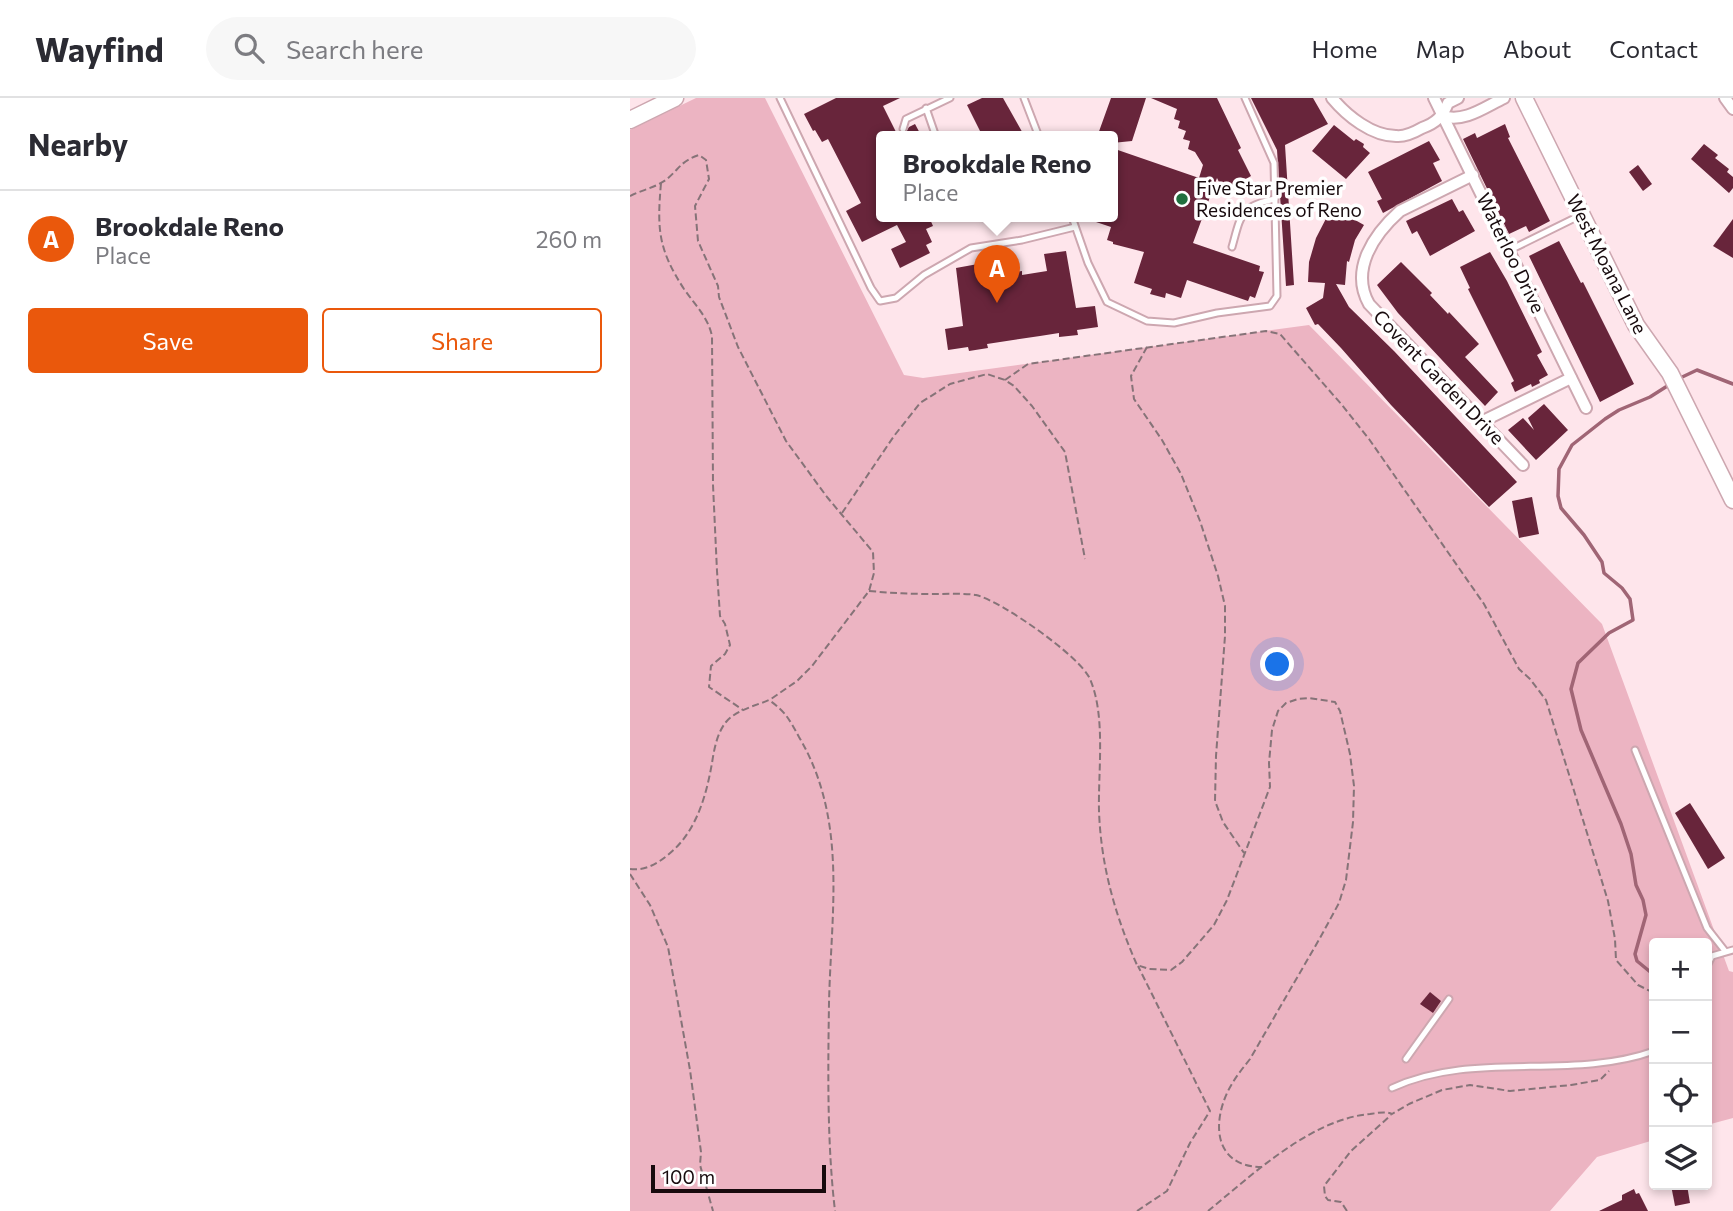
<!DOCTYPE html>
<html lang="en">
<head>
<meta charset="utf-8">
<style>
  body { margin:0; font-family:Commissioner,sans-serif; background:#f7f7f7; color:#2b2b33 }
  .controls { position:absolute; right:21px; bottom:21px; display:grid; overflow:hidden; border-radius:7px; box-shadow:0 4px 10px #0003 }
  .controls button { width:63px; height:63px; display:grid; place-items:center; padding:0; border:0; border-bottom:2px solid #e1e1e2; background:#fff; color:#2b2b33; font:35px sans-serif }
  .scale { position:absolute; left:21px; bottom:18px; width:175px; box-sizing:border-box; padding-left:7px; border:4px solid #170a0d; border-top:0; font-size:19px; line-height:24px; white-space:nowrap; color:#170a0d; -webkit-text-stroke:5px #fff; paint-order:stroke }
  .you { position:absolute; left:648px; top:567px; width:24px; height:24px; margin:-18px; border:5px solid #fff; border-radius:50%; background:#1a73e8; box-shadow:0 0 0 10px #1a73e833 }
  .badge { display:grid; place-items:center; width:46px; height:46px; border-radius:50%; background:#ea580c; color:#fff; font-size:23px; font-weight:700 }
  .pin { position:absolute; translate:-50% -58px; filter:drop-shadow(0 2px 4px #0008) }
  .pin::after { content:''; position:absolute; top:37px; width:24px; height:21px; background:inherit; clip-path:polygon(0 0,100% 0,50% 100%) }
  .popup { position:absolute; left:246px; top:33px; width:242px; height:91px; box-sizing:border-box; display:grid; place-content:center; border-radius:7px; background:#fff; filter:drop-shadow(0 2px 5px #0005); font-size:23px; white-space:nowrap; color:#7c7c81 }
  .popup b { font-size:26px; color:#2b2b33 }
  .popup::after { content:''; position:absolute; left:50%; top:100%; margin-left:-14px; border:14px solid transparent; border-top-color:#fff }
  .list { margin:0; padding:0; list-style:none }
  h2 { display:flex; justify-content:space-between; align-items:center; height:91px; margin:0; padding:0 28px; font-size:30px }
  h2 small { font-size:23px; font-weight:400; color:#7c7c81 }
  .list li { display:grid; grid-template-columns:46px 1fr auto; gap:21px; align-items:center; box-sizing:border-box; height:98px; padding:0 28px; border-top:2px solid #e1e1e2 }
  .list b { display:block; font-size:26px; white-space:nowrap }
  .list p { margin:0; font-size:23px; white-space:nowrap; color:#7c7c81 }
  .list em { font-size:23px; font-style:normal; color:#7c7c81 }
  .actions { display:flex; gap:14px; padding:21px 28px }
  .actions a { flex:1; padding:16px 0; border:2px solid #ea580c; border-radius:7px; text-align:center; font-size:24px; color:#ea580c }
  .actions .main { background:#ea580c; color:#fff }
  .icon { flex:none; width:38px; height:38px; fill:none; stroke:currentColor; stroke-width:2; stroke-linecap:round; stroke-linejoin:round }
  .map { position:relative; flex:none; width:1103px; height:1113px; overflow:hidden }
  header { display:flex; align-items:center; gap:42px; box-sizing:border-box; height:98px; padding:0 35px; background:#fff; border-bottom:2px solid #e1e1e2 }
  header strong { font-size:33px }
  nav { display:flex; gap:38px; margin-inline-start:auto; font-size:24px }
  .search { width:490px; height:63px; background:#f7f7f7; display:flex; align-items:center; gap:18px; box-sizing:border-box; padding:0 24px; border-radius:38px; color:#7c7c81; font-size:26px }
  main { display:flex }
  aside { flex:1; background:#fff }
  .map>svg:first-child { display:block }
</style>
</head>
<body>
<header>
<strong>Wayfind</strong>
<div class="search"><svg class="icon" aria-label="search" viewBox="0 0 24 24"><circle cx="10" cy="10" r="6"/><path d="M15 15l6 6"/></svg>Search here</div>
<nav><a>Home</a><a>Map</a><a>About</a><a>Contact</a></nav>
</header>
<main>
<aside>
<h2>Nearby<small></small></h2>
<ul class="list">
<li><span class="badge">A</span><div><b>Brookdale Reno</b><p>Place</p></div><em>260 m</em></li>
</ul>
<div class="actions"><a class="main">Save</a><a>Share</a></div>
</aside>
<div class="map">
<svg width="1103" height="1113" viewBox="0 0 1103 1113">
  <rect width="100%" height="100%" fill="#fee5eb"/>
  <path fill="#ecb4c2" d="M66,0H135L274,277L293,280L679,227L972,526L1099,873L1103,874V1020L1077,1027V845H1024V1042L967,1059L920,1113H0V32Z"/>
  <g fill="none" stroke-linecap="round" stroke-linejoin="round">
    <g stroke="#a06575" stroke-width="3.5">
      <path d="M1048,281L1067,272L1103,286"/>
      <path d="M1024,877L1007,863L1005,856L1016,817L1013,802L1006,787L1001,756L991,726L951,632L941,591L948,565L979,535L1003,522L1000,501L992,490L974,475L972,464L954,437L931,410L928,398L929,371L942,347L975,321L989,312L1020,299L1042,285"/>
    </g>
  </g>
  <g fill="#68253b">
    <path d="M206,0H270L253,8L267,36H275L279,29L285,26L292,39H251V119H299L303,128L296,131L302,144L296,147L300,155L270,170L261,151L276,144L267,127L232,144L216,113L231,105L198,41L192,44L185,32L183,33L174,16Z"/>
    <path d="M352,0H373L395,39H353L337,7Z"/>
    <path d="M481,0H516L502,43L482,45V39H467Z"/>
    <path d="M521,0H587L611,50L608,52L621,78L614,82L618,88L603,95L599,88L593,92L587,80L563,145L630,168L629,173L634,174L625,200L620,198L618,203L557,182L551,200L536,195L535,200L520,196L522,191L504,185L514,154L483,146V144L477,142L481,129L457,121V119H482V50L569,80L573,67L565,54L558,51L560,43L553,41L556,33L548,30L550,23L544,21L547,11Z"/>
    <path d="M621,0H683L698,26L655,47L664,187L656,188L647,52Z"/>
    <path d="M875,26L880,39L878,40L920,123L899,134L896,128L879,136L833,41L845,35L847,40Z"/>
    <path d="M704,27L724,43L726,41L734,46L733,49L740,55L716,81L682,53Z"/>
    <path d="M799,43L810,62L803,65L812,83L753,115L747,103L752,101L738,74Z"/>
    <path d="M1074,46L1088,57L1085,60L1099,71L1097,74L1103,79V90L1099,95L1061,61Z"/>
    <path d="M1008,67L1022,86L1013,93L999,74Z"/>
    <path d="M822,101L829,114L833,112L845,133L800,158L787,133L782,136L776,123Z"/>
    <path d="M702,109L734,127L725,142L719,164L717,163L715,187L706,186L719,209L764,253L887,384L859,409L761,307L711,250L688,226L685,227L676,210L693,200L695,185L678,184L679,164L686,140Z"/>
    <path d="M1103,121V160L1083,148Z"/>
    <path d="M929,143L951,185L953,184L1004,286L970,304L899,158Z"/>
    <path d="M436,153L446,210L465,208L468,229L447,232L448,237L429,239V235L410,238L357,246L358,250L339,253L338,249L318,252L315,231L333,228L326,170L348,166L350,183L375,179L374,176L392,173V177L417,173L414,156Z"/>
    <path d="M860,154L877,183L912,254L907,257L918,277L909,282L910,285L902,289L901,286L885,294L881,285L884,283L838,191L840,190L830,169Z"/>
    <path d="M771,164L802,195L800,197L818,216L819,214L849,246L835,259L868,294L855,308L768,215L747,187Z"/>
    <path d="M914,306L938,332L906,362L878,332L893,320L904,332L898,320Z"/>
    <path d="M902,399L909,436L889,440L882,403Z"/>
    <path d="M1060,705L1095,760L1078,771L1045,715Z"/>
    <path d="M800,894L811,903L803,915L790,906Z"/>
    <path d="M1041,1087H1057L1060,1105L1045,1108Z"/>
    <path d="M1004,1091L1006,1096L1009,1095L1018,1113H969L992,1102V1097Z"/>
  </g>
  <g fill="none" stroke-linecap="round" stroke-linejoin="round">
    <g stroke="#cda7b0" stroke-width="9">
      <g id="lane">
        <path d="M150,0L241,190L250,203L266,200L294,177L341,150L392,142L445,129"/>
        <path d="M394,0L409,39"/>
        <path d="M296,10L305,36L304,39"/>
        <path d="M273,31L276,21L320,0"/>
        <path d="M442,119L458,165L477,204L517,223L544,225L587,215L640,208L647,198L644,65L615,0"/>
        <path d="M602,149C611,117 610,108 645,101"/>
        <path d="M880,152L949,118"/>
        <path d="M1005,652L1077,830L1095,853"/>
        <path d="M1077,868L1082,858L1103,852"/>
        <path d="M776,961L819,901"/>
        <path d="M762,990C842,952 941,983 1024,953"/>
      </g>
    </g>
    <g stroke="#cda7b0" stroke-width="14">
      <g id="street">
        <path d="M702,0C717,18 742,38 766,38C775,39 785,34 792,30C806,25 813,18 818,5L828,0"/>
        <path d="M804,0L956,310"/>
        <path d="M1095,0L1103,11"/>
        <path d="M813,18C834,25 855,9 874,0"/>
        <path d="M843,77L770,113C743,137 720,172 739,206L893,367"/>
        <path d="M851,324L941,280"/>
      </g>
    </g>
    <g stroke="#cda7b0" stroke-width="19">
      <g id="secondary">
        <path d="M894,0L1006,227L1040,275L1103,402"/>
        <path d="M0,22L45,0"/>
      </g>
    </g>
    <g stroke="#867378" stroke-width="2" stroke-dasharray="7 3.5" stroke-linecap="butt">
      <path d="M31,85C27,131 28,151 54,191C65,207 78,219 82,238L83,387L87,473L90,518L95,526L100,547L95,556L81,568L79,589L113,612"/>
      <path d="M0,98C12,92 27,89 37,81C50,70 51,63 69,57L76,62L79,81L65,108L68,143L88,188L89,199L108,249L156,343L197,399L243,454L244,475L239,493L182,568L167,583L141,601"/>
      <path d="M517,249L501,278L504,301L532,342L551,376L570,423L588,478L595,508V538L586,658L585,703L593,724L614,755"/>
      <path d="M375,282L398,266L636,233L650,236L712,307L739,341L854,506L889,571L900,581L916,602L978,803L985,841L986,862L1008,887L1024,895"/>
      <path d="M212,415L264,338L290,305L320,286L357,276L375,282L384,288L402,308L435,354L455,461"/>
      <path d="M239,493C261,495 281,496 303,496C317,496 332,495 346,497C371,503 450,558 460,581C476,618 468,673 469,713C471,768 485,817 507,867L519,871L541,872L552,864L584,827L597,802L640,689L639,665L642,632L648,613L656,605L668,601L679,600L705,604L710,613L720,656L724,688L723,724L716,782L709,805L690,840L620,961C612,971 604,981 598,993C581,1028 586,1069 632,1069"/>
      <path d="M0,771C15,773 27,766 39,756C66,734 76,699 82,665C84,652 87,635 96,624C106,612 125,608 139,602C156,614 159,621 169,639C218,722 201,813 199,905C198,973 197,1045 205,1113"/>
      <path d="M0,776L20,807L38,849L60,972L71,1054L70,1067L83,1113"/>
      <path d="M507,1113L537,1093L560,1045L580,1013L508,868"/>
      <path d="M578,1113C622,1077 681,1021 740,1016C748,1015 755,1013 762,1016L779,1006L812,992L840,987L880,993L941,987L970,982L979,973"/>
      <path d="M717,1113L711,1104L698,1102L695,1098L694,1088L721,1053L761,1017"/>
    </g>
    <use href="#lane" stroke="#fff" stroke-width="5"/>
    <use href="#street" stroke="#fff" stroke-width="10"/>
    <use href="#secondary" stroke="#fff" stroke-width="16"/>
  </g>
  <circle fill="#206f3e" stroke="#fff" stroke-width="2.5" cx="552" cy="101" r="7"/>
  <g text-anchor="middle" stroke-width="7" stroke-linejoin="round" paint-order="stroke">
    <g font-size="19" fill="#170a0d" stroke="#fff" text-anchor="start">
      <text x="566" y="97">Five Star Premier<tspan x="566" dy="22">Residences of Reno</tspan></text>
    </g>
    <g font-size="19" fill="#170a0d" stroke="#fff">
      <text transform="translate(881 155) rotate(64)" y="7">Waterloo Drive</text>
      <text transform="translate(977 166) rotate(63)" y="7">West Moana Lane</text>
      <text transform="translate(809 279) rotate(46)" y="7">Covent Garden Drive</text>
    </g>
  </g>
</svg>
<div class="controls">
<button>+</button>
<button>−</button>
<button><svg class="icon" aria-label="locate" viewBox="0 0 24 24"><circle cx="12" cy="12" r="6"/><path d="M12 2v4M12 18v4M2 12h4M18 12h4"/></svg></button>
<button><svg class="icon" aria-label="layers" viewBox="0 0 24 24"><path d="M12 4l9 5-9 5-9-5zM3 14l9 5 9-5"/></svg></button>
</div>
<div class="scale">100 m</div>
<div class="you"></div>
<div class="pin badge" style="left:367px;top:205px">A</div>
<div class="popup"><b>Brookdale Reno</b>Place</div>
</div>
</main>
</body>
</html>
